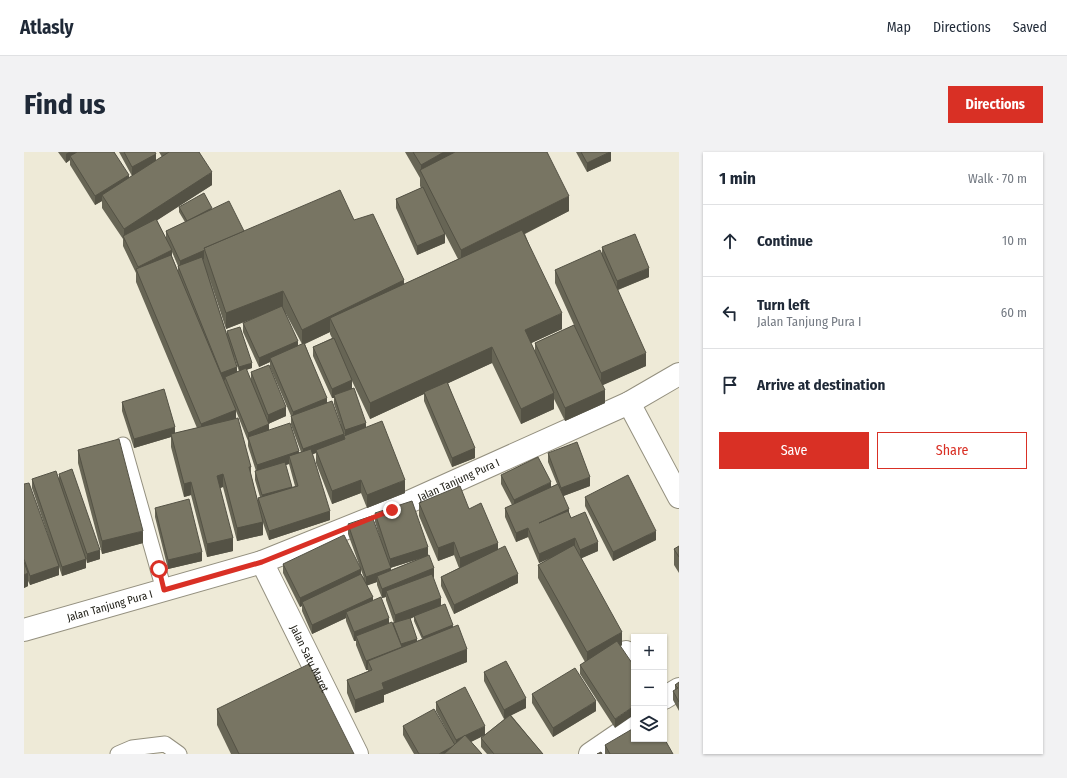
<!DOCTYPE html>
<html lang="en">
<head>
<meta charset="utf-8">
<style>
  body { margin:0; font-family:"Fira Sans Condensed",sans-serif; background:#f2f2f3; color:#1f2937 }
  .controls { position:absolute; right:12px; bottom:12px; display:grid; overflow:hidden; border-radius:0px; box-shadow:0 1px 3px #0004 }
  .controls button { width:36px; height:36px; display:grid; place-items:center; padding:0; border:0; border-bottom:1px solid #e0e1e3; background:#fff; color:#1f2937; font:20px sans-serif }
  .stop { position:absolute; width:12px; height:12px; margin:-9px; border:3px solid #d93025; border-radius:50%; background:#fff }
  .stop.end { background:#d93025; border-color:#fff; box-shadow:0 1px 4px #0008 }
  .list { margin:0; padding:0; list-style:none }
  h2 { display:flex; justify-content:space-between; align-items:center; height:52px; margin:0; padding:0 16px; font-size:17px }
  h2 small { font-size:13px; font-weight:400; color:#747a83 }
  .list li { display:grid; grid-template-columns:26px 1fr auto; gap:12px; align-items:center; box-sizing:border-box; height:72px; padding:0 16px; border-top:1px solid #e0e1e3 }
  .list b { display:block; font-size:15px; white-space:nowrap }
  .list p { margin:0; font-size:13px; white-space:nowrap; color:#747a83 }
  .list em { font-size:13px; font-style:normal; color:#747a83 }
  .actions { display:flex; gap:8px; padding:12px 16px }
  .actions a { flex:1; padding:9px 0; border:1px solid #d93025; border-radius:0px; text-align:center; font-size:14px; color:#d93025 }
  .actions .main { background:#d93025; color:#fff }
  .icon { flex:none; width:22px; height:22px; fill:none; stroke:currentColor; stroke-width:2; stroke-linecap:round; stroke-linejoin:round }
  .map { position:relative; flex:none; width:655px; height:602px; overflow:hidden; border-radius:0px }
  header { display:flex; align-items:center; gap:24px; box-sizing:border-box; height:56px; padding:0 20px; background:#fff; border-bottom:1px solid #e0e1e3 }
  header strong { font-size:19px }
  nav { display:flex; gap:22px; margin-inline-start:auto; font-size:14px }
  .intro { display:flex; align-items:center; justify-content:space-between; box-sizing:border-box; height:96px; padding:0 24px }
  h1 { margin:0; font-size:28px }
  .button { padding:10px 18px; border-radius:0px; background:#d93025; color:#fff; font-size:14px; font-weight:700 }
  main { display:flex; gap:24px; padding:0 24px }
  aside { flex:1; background:#fff; border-radius:0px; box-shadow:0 1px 3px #0004 }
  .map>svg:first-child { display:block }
</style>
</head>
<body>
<header>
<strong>Atlasly</strong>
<nav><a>Map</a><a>Directions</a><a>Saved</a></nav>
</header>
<div class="intro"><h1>Find us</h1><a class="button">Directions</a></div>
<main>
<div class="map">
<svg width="655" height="602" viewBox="0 0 655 602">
  <rect width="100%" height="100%" fill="#eeead7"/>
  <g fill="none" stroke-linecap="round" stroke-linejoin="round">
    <g stroke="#94907f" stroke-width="17">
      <g id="lane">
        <path d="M99,293L140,438"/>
        <path d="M94,602L108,596L141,592L155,602"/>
      </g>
    </g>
    <g stroke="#94907f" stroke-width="24">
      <g id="street">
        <path d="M605,251L655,345"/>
        <path id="s1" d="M238,410L367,358L605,251L655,222"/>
        <path d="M602,500L610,512"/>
        <path d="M640,546L655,537"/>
        <path d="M566,602L610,572"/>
      </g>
    </g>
    <g stroke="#94907f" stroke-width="24">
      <g id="secondary">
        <path id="s2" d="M0,478L238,410L333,602"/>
      </g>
    </g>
    <use href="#lane" stroke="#fff" stroke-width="15"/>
    <use href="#street" stroke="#fff" stroke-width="22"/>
    <use href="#secondary" stroke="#fff" stroke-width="22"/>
  </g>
  <g fill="#676555" fill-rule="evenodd">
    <path d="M34,0H90L105,26L108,24L95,0H131L132,9L138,5L135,0H175L188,33L133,68L142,87V79L161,70L155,60V55L188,57L220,79L330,68L380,132L434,107L421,82V91L393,103L372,56V47L397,36L396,34V26L381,0H523L545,59L501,82L538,177L507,191L511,200V191L550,173L531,131V118L578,104V95L625,125L594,138L622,214L578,233L581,251L541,269L530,247V257L497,272L468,211L424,231L451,306L428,315L400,249V242L346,267L328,229V237L342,275L381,341L343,356L337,341L308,352L292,311V301L288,302L306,368L245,388L238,368L239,383L213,389L199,335L196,336L209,399L183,405L167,343L160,345L147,295V285L110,296L98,259V250L151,281L173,276L112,130V121L99,94V87L78,56V49L71,53L46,13V8L42,11ZM148,100L154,114V120L148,104ZM184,122L202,177L242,161L219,171V180L235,215L246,210V215L267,264V273L277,300L275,301L245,278L244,272L262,264L227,220V228L222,218L228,216L203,179V183ZM261,160L278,192L274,194ZM306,180V182L308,186L289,195V204L308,246H310V252L317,273L303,251L281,192ZM210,205L215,219L213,220ZM212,259L224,289V294L232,319H231V328L236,345L234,346V351L227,322V315L212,266ZM265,312L271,334L268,335L261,313Z"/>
    <path d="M552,0H587V9L563,20Z"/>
    <path d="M54,298L119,391L78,402L54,311Z"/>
    <path d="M524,301L566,334L539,344L547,366L574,399L557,406L598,493L597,494L591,576L556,522V513L561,510L514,426V413L526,406L515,411L504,385L492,390L481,365V356L488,353L477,332V323L527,335L533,332L524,310Z"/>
    <path d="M35,322L76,407L63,411L62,407V416L38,424L35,415V423L6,433L4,429V434L0,436V332L32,407L8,336V327H35Z"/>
    <path d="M561,345L632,388L589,409L561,354Z"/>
    <path d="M395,351L445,357L474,398L494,431L430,462L417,434V425L435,416L430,403L414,409L395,364Z"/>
    <path d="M131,356L178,409L144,417L131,365Z"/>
    <path d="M351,361L404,403L410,425L409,426L417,454L429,475L443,510L360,543V550L331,561L323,541V528L344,519V518H342L332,493V489H330L322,469V466L288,482L278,459V454L276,455L259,421V412L336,415L324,382V372L362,405L351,370ZM398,406L367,418L366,416ZM337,418L340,426L337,422ZM353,430V433L358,446L362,445V448L370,471H369V474L365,471L349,449L343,433ZM390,465V469L398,487L393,489L386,467Z"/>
    <path d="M655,394V421L650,413V397Z"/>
    <path d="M460,520L502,556L487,563L519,602H463L457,595V586L483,565L480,567L460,529Z"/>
    <path d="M655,530V559L649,548V539L651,538V533Z"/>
    <path d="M508,542L572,559L529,585L508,551Z"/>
    <path d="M412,550L461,583L447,590L458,602H390L379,583V574L423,579L412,559Z"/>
    <path d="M193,557L330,602H207L193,573Z"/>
    <path d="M581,593L649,602H581Z"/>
  </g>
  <g fill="#545245">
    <path d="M45,0H57L46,4V8L42,11V2Z"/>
    <path d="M420,0H442L397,19V13Z"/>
    <path d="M587,0V9L563,20V11Z"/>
    <path d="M132,2V11L108,24V15Z"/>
    <path d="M188,20V33L101,89L100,88V77Z"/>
    <path d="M105,23V32L78,43V49L71,53V44Z"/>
    <path d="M545,44V59L437,114V98Z"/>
    <path d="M421,82V91L393,103V94Z"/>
    <path d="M148,98V107L114,122V115Z"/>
    <path d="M180,98V107L156,118V109Z"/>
    <path d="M625,116V125L593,138V129Z"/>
    <path d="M380,128V144L306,166V180L278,193V178Z"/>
    <path d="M259,139V155L202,177V161Z"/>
    <path d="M538,161V177L501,194V178Z"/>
    <path d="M274,189V198L246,206V210L235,215V206Z"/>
    <path d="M468,195V211L401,242L400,240V242L346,267V251Z"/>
    <path d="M622,201V214L577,234V221Z"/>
    <path d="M228,211V216L215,220V215Z"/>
    <path d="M213,215V224L201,225V228L197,230V221Z"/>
    <path d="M328,228V237L310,243V246H308V237Z"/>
    <path d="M581,238V251L541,269V256Z"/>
    <path d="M530,241V257L497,272V257Z"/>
    <path d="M303,246V255L269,269V260Z"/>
    <path d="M262,255V264L244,272V263Z"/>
    <path d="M212,258V270L177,285V272Z"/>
    <path d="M342,271V280L321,287V278Z"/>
    <path d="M245,272V282L224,286V281Z"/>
    <path d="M151,275V284L147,282V285L110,296V287Z"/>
    <path d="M320,282V291L292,298V301L279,306V297Z"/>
    <path d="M451,296V306L428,315V306Z"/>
    <path d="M275,299V308L265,304V312L233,322V313Z"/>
    <path d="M199,322V335L193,337V324Z"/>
    <path d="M566,325V334L537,345V336Z"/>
    <path d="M337,328V341L308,352V339Z"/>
    <path d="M381,328V341L343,356V343Z"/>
    <path d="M167,330V343L160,345V332Z"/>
    <path d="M527,330V340L490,357V348Z"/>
    <path d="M268,335V344L238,352V343Z"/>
    <path d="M545,357V366L515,371Z"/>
    <path d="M306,359V368L245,388V379Z"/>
    <path d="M239,370V383L213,389V376Z"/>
    <path d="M504,376V385L492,390V381Z"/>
    <path d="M119,379V391L78,402V389Z"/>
    <path d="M632,379V388L589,409V400Z"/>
    <path d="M209,386V399L183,405V392Z"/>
    <path d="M551,386V395L515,411V402Z"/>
    <path d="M430,390V403L414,409V396Z"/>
    <path d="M574,390V399L556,407V398Z"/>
    <path d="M474,391V403L436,419V406Z"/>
    <path d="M404,395V404L366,416V407Z"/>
    <path d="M76,398V407L63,411V402Z"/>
    <path d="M178,400V409L144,417V408Z"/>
    <path d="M62,407V416L38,424V415Z"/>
    <path d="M35,414V423L6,433V424Z"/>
    <path d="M367,416V425L353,424V430L342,434V425Z"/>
    <path d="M410,416V425L364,444L362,439V445L358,446V437Z"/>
    <path d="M337,417V426L278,450V454L276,455V446Z"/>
    <path d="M4,421V434L0,436V423Z"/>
    <path d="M494,422V431L430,462V453Z"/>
    <path d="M349,445V454L322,460V466L288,482V473Z"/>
    <path d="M417,446V455L371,472V463Z"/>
    <path d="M365,466V475L332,484V489H330V480Z"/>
    <path d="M429,473V478L399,490V485Z"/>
    <path d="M598,480V493L563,513V500Z"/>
    <path d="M393,487V491L378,496L376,492Z"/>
    <path d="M443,497V510L360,543V550L331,561V548L358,531Z"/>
    <rect x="342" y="509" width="2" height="9"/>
    <path d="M502,546V556L480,567V558Z"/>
    <path d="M572,549V559L529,585V576Z"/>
    <path d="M610,554V563L591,576V567Z"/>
    <path d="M461,574V583L432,597V588Z"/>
    <path d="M431,593V602H415Z"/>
  </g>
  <g fill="#787563" stroke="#545245">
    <path d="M53,0H90L105,23L71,44L46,4Z"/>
    <path d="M100,0H131L132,2L108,15Z"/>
    <path d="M145,0H175L188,20L100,77L78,43Z"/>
    <path d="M389,0H420L397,13Z"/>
    <path d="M431,0H523L545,44L437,98L396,18Z"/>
    <path d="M557,0H586L563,11Z"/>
    <path d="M399,35L421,82L393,94L372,47Z"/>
    <path d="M316,38L330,68L349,62L380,128L278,178L259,139L202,161L180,96Z"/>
    <path d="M180,41L188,56L163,69L155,55Z"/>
    <path d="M205,49L220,79L180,96L181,98L156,109L142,79Z"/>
    <path d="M132,67L148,98L114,115L99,84Z"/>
    <path d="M498,78L538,161L501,178L530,241L497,257L468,195L346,251L306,166Z"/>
    <path d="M611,82L625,116L593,129L578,95Z"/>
    <path d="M576,98L622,201L577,221L531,118Z"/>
    <path d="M147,103L212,258L177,272L112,117Z"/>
    <path d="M178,105L213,215L197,221L154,114Z"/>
    <path d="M258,154L274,189L235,206L219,171Z"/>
    <path d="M550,173L581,238L541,256L511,191Z"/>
    <path d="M216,175L228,211L215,215L203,179Z"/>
    <path d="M310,186L328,228L308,237L289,195Z"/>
    <path d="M280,191L303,246L269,260L246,206Z"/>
    <path d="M245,213L262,255L244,263L227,220Z"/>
    <path d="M222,216L245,272L224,281L201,225Z"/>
    <path d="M423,230L451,296L428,306L400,240Z"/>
    <path d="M330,236L342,271L321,278L310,243Z"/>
    <path d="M140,237L151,275L110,287L98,250Z"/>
    <path d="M308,249L320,282L279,297L267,264Z"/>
    <path d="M214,266L227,315H225L239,370L213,376L199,322L193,324L209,386L183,392L167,330L160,332L147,282Z"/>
    <path d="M358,269L381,328L343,343L337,328L308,339L292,298L321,287L320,284Z"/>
    <path d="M266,271L275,299L233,313L224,285Z"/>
    <path d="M95,287L119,379L78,389L54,298Z"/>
    <path d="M553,290L566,325L537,336L524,301Z"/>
    <path d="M287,297L306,359L245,379L234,346L274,334L265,304Z"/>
    <path d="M514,305L527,330L490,348L477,323Z"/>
    <path d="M261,310L268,335L238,343L231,319Z"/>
    <path d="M48,317L76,398L63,402L35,322Z"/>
    <path d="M32,319L62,407L38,415L8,327Z"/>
    <path d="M604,323L632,379L589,400L561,345Z"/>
    <path d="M5,331L35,414L6,424L0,407V332Z"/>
    <path d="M534,332L545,357L515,371L544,359L547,366L561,360L574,390L556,398L551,386L515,402L504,376L492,381L481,356Z"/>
    <path d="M436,334L445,357L457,351L474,391L436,406L430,390L414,396L395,351Z"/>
    <path d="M165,347L178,400L144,408L131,356Z"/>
    <path d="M388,349L404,395L366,407L351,361Z"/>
    <path d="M348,364L367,416L342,425L324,372Z"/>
    <path d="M320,383L337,417L276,446L259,412Z"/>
    <path d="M550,393L598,480L563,500L514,413Z"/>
    <path d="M481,394L494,422L430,453L417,425Z"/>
    <path d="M655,394V405L650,397Z"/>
    <path d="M405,403L410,416L358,437L353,424Z"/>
    <path d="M0,410L4,421L0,423Z"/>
    <path d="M337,422L349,445L288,473L278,450Z"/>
    <path d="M408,422L417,446L371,463L362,439Z"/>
    <path d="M357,445L365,466L330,480L322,460Z"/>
    <path d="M421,452L429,473L399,485L390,464Z"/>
    <path d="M386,466L393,487L377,492L369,471Z"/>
    <path d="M368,470L378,495L342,509L332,484Z"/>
    <path d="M434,473L443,497L358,531L360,537L331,548L323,528L348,518L344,509Z"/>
    <path d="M593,489L610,514V554L591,567L556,513Z"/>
    <path d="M482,509L502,546L480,558L460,520Z"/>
    <path d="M285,512L330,602H215L193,557Z"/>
    <path d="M551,516L572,549L529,576L508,542Z"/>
    <path d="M655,530V550L649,539L654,536L651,533Z"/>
    <path d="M441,535L461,574L432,588L412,550Z"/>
    <path d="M410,557L431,593L415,602H395L379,574Z"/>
    <path d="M486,563L519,602H470L457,586Z"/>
    <path d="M610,576V587H640V586L649,602H586L581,593Z"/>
    <path d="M441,583L458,602H420Z"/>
    <path d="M577,600L578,602H573Z"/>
  </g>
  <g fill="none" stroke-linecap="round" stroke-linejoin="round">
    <path stroke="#d93025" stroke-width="5" d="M135,417L140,438L238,410L368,358"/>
  </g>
  <g text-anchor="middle" stroke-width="3.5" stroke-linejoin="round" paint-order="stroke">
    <g font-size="11" fill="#24231b" stroke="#fcf8e4">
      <text dy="4" stroke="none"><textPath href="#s1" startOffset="213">Jalan Tanjung Pura I</textPath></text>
      <text dy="4" stroke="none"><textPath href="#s2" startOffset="89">Jalan Tanjung Pura I</textPath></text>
      <text dy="4" stroke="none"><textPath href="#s2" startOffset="355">Jalan Satu Maret</textPath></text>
    </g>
  </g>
</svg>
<div class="controls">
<button>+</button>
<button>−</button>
<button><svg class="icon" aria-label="layers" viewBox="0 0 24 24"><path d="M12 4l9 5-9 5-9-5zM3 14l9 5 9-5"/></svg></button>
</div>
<div class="stop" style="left:135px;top:417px"></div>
<div class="stop end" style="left:368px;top:358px"></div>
</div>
<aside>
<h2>1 min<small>Walk · 70 m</small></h2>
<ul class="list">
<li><svg class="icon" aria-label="ahead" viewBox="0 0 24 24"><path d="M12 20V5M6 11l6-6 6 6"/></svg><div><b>Continue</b></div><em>10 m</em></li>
<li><svg class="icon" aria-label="left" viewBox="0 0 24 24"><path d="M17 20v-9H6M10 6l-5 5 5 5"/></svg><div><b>Turn left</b><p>Jalan Tanjung Pura I</p></div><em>60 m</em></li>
<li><svg class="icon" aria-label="arrive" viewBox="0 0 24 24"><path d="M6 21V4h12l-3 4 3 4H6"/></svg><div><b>Arrive at destination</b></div></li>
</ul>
<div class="actions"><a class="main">Save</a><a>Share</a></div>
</aside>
</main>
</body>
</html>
